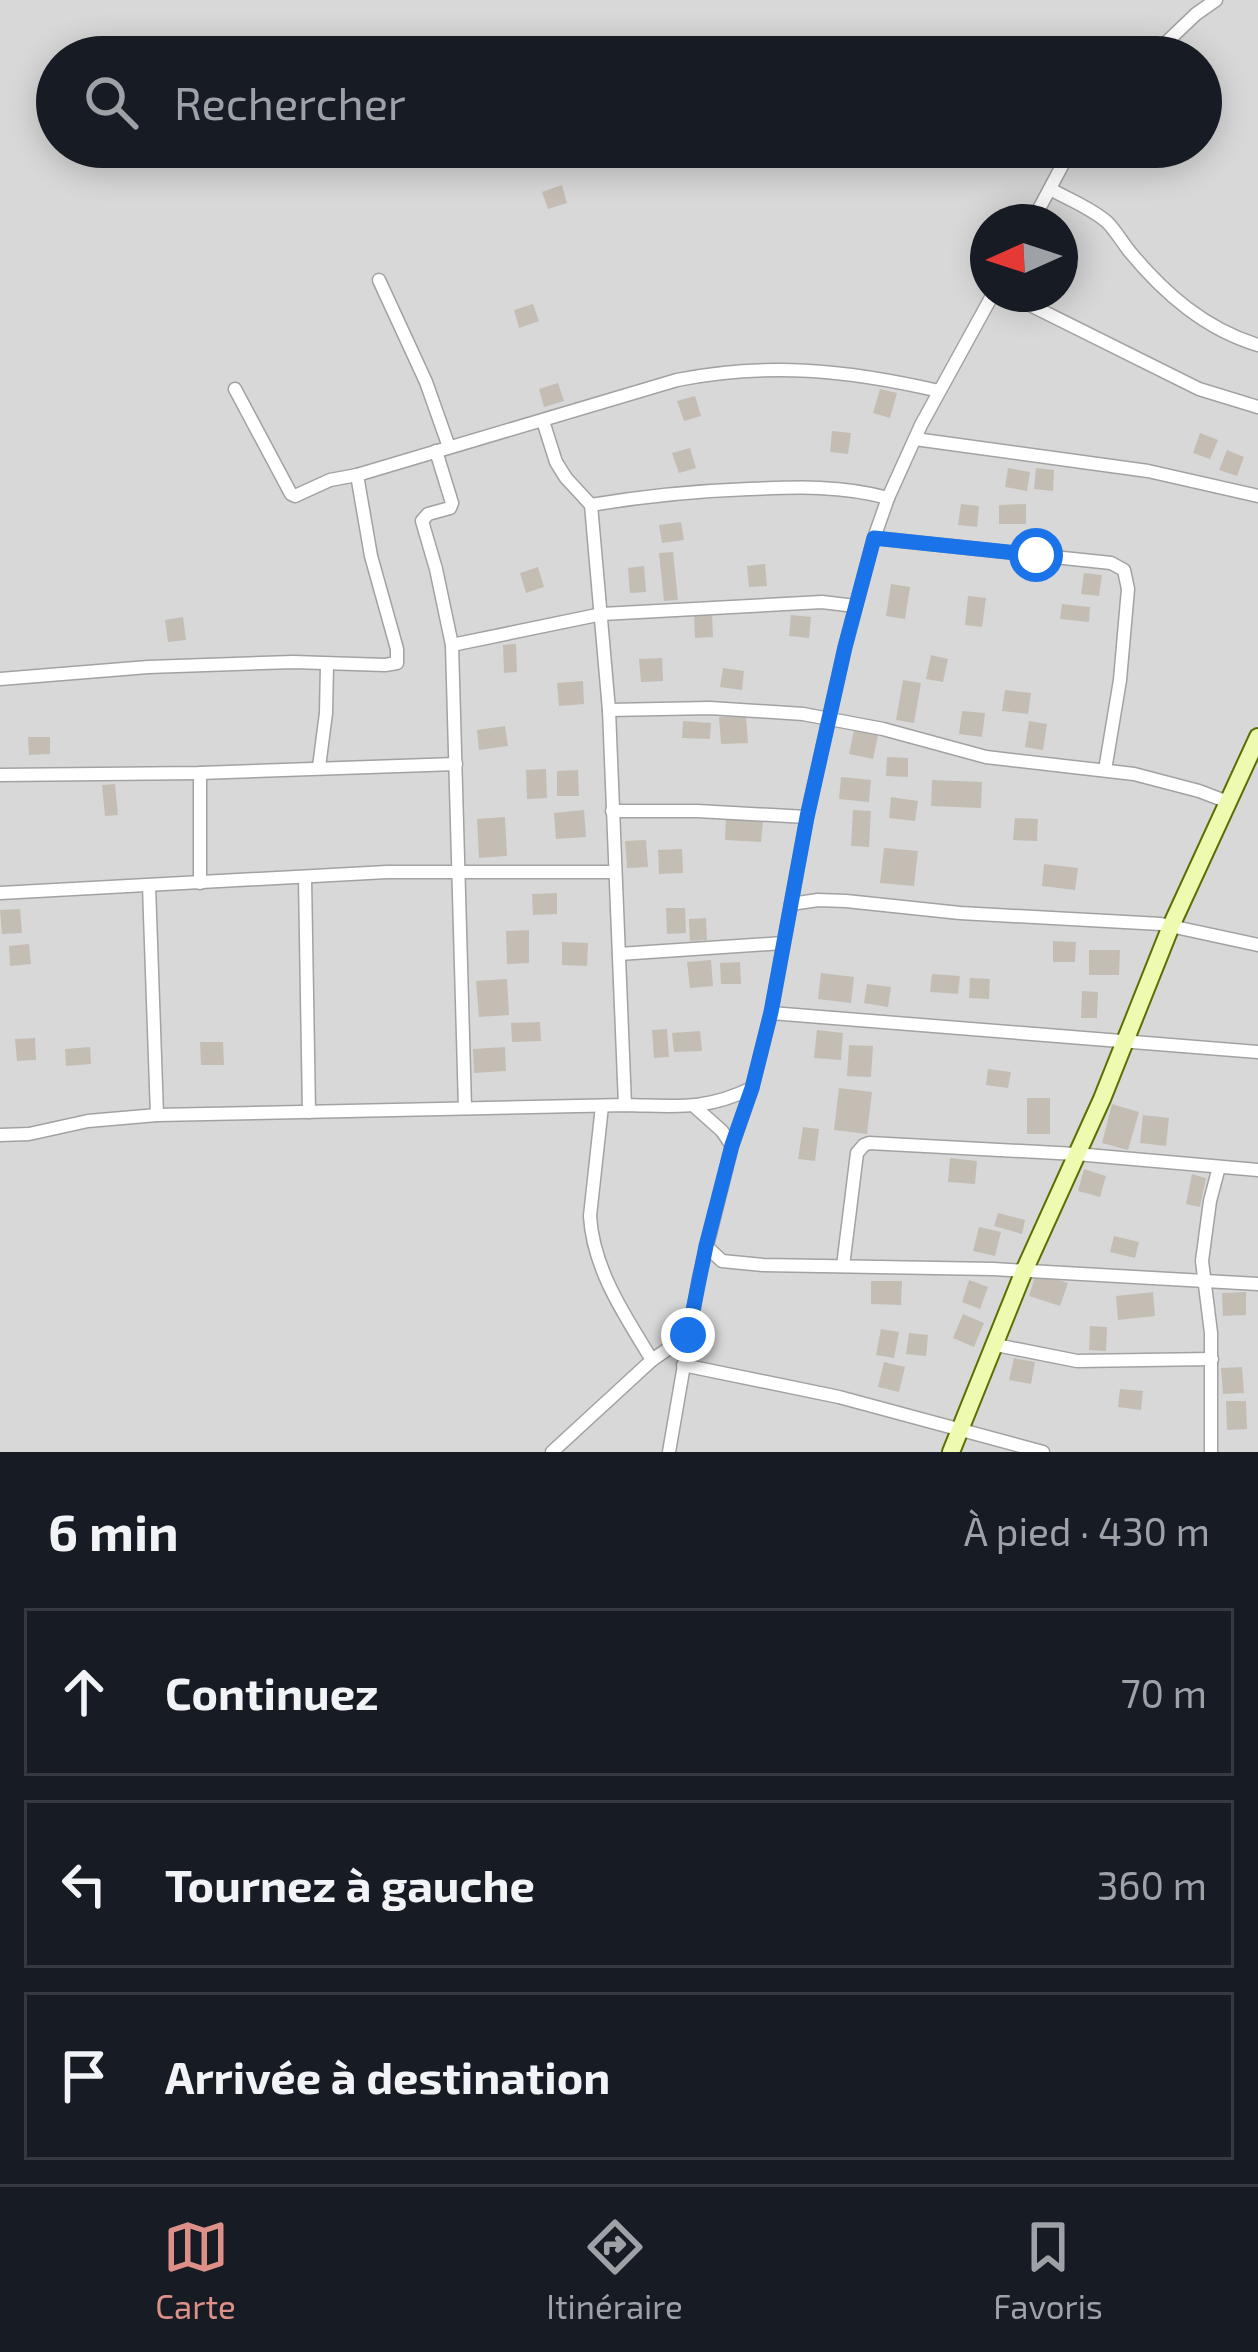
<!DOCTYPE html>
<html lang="fr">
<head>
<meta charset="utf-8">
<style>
  body { margin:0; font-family:"Exo 2",sans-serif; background:#242831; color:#f1f3f6 }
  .compass { position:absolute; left:970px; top:204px; width:108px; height:108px; border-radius:50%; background:#171b24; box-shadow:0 6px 30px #0003; rotate:267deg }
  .stop { position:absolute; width:36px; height:36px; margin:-27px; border:9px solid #1a73e8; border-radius:50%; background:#fff }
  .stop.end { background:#1a73e8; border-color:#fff; box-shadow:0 3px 12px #0008 }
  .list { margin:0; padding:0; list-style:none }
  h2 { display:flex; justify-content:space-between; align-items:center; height:156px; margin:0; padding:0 48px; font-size:51px }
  h2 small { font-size:39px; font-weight:400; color:#9ea1a6 }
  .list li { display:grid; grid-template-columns:78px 1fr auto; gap:36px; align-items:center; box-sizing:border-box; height:168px; margin:0 24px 24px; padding:0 24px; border:3px solid #363941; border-radius:0px }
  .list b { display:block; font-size:45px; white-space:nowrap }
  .list em { font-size:39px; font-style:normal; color:#9ea1a6 }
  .icon { flex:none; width:66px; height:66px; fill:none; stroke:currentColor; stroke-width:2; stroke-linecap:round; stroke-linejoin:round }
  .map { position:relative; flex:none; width:1258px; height:1452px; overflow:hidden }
  .search { position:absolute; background:#171b24; box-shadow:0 6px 30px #0003; left:36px; right:36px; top:36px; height:132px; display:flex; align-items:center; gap:30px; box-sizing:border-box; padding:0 42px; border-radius:66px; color:#9ea1a6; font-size:45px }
  .sheet { height:732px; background:#171b24 }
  nav { display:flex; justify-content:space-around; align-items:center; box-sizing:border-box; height:168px; border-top:3px solid #363941; background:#171b24; font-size:33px; color:#9ea1a6 }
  nav a { display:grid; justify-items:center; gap:6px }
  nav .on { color:#dd9087 }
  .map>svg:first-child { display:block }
</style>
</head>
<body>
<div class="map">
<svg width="1258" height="1452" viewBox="0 0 1258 1452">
  <rect width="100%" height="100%" fill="#edeae0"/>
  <path fill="#d9d8d8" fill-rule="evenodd" d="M0,0H1258V1452H0ZM57,57H1201V147H57ZM988,222H1060V294H988Z"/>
  <g fill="#c4bdb3">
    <path d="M562,185L567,203L548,209L542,192Z"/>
    <path d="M533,304L539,321L519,328L514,310Z"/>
    <path d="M558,383L564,401L544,407L539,389Z"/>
    <path d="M880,389L897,393L890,418L873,413Z"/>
    <path d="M695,396L701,416L684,421L677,401Z"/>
    <path d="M832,431L851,433L848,454L830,452Z"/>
    <path d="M1200,433L1218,440L1210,459L1193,453Z"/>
    <path d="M690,448L696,468L679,473L672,453Z"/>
    <path d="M1227,450L1244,457L1237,476L1219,470Z"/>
    <path d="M1008,468L1030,472L1027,491L1005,487Z"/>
    <path d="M1036,468L1054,470L1053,491L1034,489Z"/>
    <path d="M961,504L979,506L977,527L958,525Z"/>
    <path d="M1026,504V524H999V505Z"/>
    <path d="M681,522L684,540L662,543L659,525Z"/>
    <path d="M673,552L678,600L664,601L659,553Z"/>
    <path d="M765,564L767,586L749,587L747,566Z"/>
    <path d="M644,566L646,592L630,593L628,568Z"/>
    <path d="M538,567L544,587L526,593L520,573Z"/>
    <path d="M1084,573L1102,575L1099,596L1081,594Z"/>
    <path d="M891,584L910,587L905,619L886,616Z"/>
    <path d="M968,596L986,598L982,627L965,625Z"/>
    <path d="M1062,604L1090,607L1089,622L1060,619Z"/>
    <path d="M712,612L713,637L695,638L694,613Z"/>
    <path d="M791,615L811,617L809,638L789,636Z"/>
    <path d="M183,617L186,640L168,642L165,620Z"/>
    <path d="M516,644L517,672L504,673L503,645Z"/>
    <path d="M931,655L948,659L943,682L926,679Z"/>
    <path d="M662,658L663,681L641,682L639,659Z"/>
    <path d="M723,668L744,671L742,690L720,687Z"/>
    <path d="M903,680L921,683L914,723L896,720Z"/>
    <path d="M583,681L584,704L559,706L557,683Z"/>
    <path d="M1005,690L1031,693L1028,714L1002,711Z"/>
    <path d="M962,711L985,713L982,737L959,734Z"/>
    <path d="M746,716L748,743L721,744L719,717Z"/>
    <path d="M683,721L711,723L710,739L682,738Z"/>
    <path d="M1029,721L1047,724L1043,750L1025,747Z"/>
    <path d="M505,726L508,746L479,750L477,730Z"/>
    <path d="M854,730L878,735L873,759L849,754Z"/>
    <path d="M28,737H50V754L29,755Z"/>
    <path d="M887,757L908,758V777L886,776Z"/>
    <path d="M546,769L547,798L527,799L526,770Z"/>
    <path d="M578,770L579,796H557V771Z"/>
    <path d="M841,777L871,780L869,802L839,799Z"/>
    <path d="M932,780L982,782L981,808L931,806Z"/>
    <path d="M115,784L118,815L105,816L102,785Z"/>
    <path d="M891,797L918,801L915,821L889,818Z"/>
    <path d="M584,810L586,837L556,839L554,813Z"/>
    <path d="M853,810L871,811L869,847L851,846Z"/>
    <path d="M505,817L507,856L479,858L477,819Z"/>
    <path d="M726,818L763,821L761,842L725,840Z"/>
    <path d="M1015,818L1038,819L1037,841L1013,840Z"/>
    <path d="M646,840L648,867L627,868L625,841Z"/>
    <path d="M884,848L918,851L914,886L880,883Z"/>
    <path d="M682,849L683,873L659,874L658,850Z"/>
    <path d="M1044,864L1078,868L1075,890L1042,886Z"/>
    <path d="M557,893V914L533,915L532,894Z"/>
    <path d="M666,908H685L686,933L667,934Z"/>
    <path d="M20,909L22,933L2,934L0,910Z"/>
    <path d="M706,918L707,940L690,941L689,919Z"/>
    <path d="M529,930V963L507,964L506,931Z"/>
    <path d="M1053,941L1076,942L1075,962H1053Z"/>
    <path d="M562,942L588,943L587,966L562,965Z"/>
    <path d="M29,944L31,964L10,966L9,946Z"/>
    <path d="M1089,950H1120L1119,975H1089Z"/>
    <path d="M711,960L713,986L690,988L687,962Z"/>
    <path d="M740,962L741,984H721L720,963Z"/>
    <path d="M821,973L854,977L851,1003L818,999Z"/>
    <path d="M932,974L960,976L958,994L930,992Z"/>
    <path d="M970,978L990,979L989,999L969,998Z"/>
    <path d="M507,979L509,1015L479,1017L476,981Z"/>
    <path d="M867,984L891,987L888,1007L864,1003Z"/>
    <path d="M1082,991L1098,992L1097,1018H1081Z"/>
    <path d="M540,1022L541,1041L512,1042L511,1023Z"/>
    <path d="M667,1029L669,1057L654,1058L652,1030Z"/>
    <path d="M817,1030L843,1033L841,1060L814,1058Z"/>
    <path d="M700,1031L702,1051L674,1052L672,1033Z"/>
    <path d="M35,1038L36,1060L17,1061L15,1039Z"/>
    <path d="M200,1042H223L224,1065H201Z"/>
    <path d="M849,1045L873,1046L871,1077L847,1076Z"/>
    <path d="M90,1047L91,1064L66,1066L65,1049Z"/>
    <path d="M505,1047L506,1071L474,1073L473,1049Z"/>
    <path d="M988,1069L1011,1072L1008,1088L986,1085Z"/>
    <path d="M839,1088L872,1092L867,1134L834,1130Z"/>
    <rect x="1027" y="1098" width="23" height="36"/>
    <path d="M1112,1104L1139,1112L1128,1150L1102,1143Z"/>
    <path d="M1143,1115L1169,1118L1166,1146L1140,1143Z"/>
    <path d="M803,1127L819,1129L815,1161L798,1159Z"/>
    <path d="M950,1158L977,1161L975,1184L948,1182Z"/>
    <path d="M1084,1169L1106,1176L1100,1197L1078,1191Z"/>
    <path d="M1192,1174L1206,1178L1200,1207L1186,1204Z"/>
    <path d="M998,1213L1025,1220L1022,1234L994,1226Z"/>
    <path d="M979,1227L1001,1232L995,1256L973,1251Z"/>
    <path d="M1114,1236L1139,1242L1135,1258L1110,1252Z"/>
    <path d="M1036,1273L1068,1283L1060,1306L1029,1296Z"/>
    <path d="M969,1280L988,1287L980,1309L962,1302Z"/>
    <path d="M871,1281H902L901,1305L871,1304Z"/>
    <path d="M1153,1292L1155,1316L1118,1320L1116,1296Z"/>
    <path d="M1246,1292V1315L1223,1316L1222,1293Z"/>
    <path d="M963,1314L984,1323L974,1347L953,1338Z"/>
    <path d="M1090,1326L1107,1327L1106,1351L1089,1350Z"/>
    <path d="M881,1329L899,1332L894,1358L876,1355Z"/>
    <path d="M909,1333L928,1335L926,1356L906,1354Z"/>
    <path d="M1014,1358L1035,1362L1031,1384L1009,1380Z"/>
    <path d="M884,1362L905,1367L899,1392L878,1387Z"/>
    <path d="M1242,1367L1244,1393L1223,1394L1221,1368Z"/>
    <path d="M1120,1389L1143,1391L1141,1410L1118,1407Z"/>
    <path d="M1226,1401H1246L1247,1429L1227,1430Z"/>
  </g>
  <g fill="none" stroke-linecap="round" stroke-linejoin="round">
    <g stroke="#a2a2a2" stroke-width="15">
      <g id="street">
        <path d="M1151,57L1196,14L1216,0"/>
        <path d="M1050,189C1068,199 1091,208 1107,222C1116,231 1122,242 1130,252C1165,294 1205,329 1258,345"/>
        <path d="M1032,222L1072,147"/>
        <path d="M379,280L426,382L449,447"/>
        <path d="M1008,294L1199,389L1258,407"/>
        <path d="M235,389L291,494L295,496L330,480L357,475L677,380C769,362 848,370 939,391"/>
        <path d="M543,421L556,462L566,478L591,505L609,710L625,1105"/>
        <path d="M915,439L1148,471L1258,496"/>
        <path d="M436,451L452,503L450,508L428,514L422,521L436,569L452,645L465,1108"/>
        <path d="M591,505C644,496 695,491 749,489C797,487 841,485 888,498"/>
        <path d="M874,538L1111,563L1124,570L1128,589L1120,680L1105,770"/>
        <path d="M452,645L602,614L822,602L855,606"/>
        <path d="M0,679L148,667L293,662L385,665L397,663V649L371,556L357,475"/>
        <path d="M609,710L710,708L803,714L883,729L986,757L1134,774L1199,791L1228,802"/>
        <path d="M319,767L326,713L327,665"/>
        <path d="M0,775L200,773L456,764"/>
        <path d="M612,811H697L807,817"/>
        <path d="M305,878L309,1112"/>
        <path d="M200,883V773"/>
        <path d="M149,886L157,1115"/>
        <path d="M0,893L387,872H614"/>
        <path d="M791,904L818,900L846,901L960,913L1161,924L1258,945"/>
        <path d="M619,954L783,943"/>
        <path d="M771,1013L1258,1052"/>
        <path d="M602,1106L590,1216C593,1269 625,1316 652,1360"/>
        <path d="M695,1107L722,1131L732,1146"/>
        <path d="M0,1135L29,1134L88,1121L157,1115L625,1105C676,1106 705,1111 752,1088"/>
        <path d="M706,1246L722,1261L763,1265L993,1269L1258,1284"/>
        <path d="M843,1266L857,1153L864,1145L869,1143L1076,1154L1258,1170"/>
        <path d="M996,1345L1077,1361L1212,1359"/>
        <path d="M683,1365L839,1397L1043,1452"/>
        <path d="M552,1452L652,1360L688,1335"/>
        <path d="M669,1452L699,1278L732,1146L752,1088L771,1013L807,817L845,647L874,538L888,498L921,425L993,294"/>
        <path d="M1211,1452V1333L1202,1261L1210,1201L1219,1167"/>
      </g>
    </g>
    <g stroke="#597103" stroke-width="20">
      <path id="secondary" d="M951,1452L1024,1271L1102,1099L1171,926L1258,737"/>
    </g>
    <use href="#street" stroke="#fff" stroke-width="12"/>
    <use href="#secondary" stroke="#eefab0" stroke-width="16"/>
  </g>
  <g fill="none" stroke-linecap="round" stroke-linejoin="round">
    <path stroke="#1a73e8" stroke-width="15" d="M688,1335L706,1246L732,1145L752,1088L771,1012L807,817L845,647L874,538L1036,555"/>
  </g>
</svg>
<svg class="compass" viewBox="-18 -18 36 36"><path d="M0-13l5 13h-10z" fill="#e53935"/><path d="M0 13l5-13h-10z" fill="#9ea1a6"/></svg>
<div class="stop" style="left:1036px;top:555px"></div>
<div class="stop end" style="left:688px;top:1335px"></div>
<div class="search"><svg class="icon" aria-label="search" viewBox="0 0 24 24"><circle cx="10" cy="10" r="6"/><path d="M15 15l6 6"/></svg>Rechercher</div>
</div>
<section class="sheet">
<h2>6 min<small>À pied · 430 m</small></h2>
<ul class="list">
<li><svg class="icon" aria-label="ahead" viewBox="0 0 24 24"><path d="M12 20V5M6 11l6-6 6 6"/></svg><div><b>Continuez</b></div><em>70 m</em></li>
<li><svg class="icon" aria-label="left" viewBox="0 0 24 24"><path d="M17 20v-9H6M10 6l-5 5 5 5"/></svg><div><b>Tournez à gauche</b></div><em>360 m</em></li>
<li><svg class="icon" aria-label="arrive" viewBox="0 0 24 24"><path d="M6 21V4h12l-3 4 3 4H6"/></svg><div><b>Arrivée à destination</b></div></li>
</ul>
</section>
<nav>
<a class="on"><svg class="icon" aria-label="map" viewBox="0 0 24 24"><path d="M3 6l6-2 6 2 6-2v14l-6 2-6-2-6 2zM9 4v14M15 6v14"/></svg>Carte</a>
<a><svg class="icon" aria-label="directions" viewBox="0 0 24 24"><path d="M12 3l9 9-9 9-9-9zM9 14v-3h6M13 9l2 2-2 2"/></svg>Itinéraire</a>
<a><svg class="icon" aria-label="saved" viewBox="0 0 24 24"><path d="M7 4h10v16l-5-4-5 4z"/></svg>Favoris</a>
</nav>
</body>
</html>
